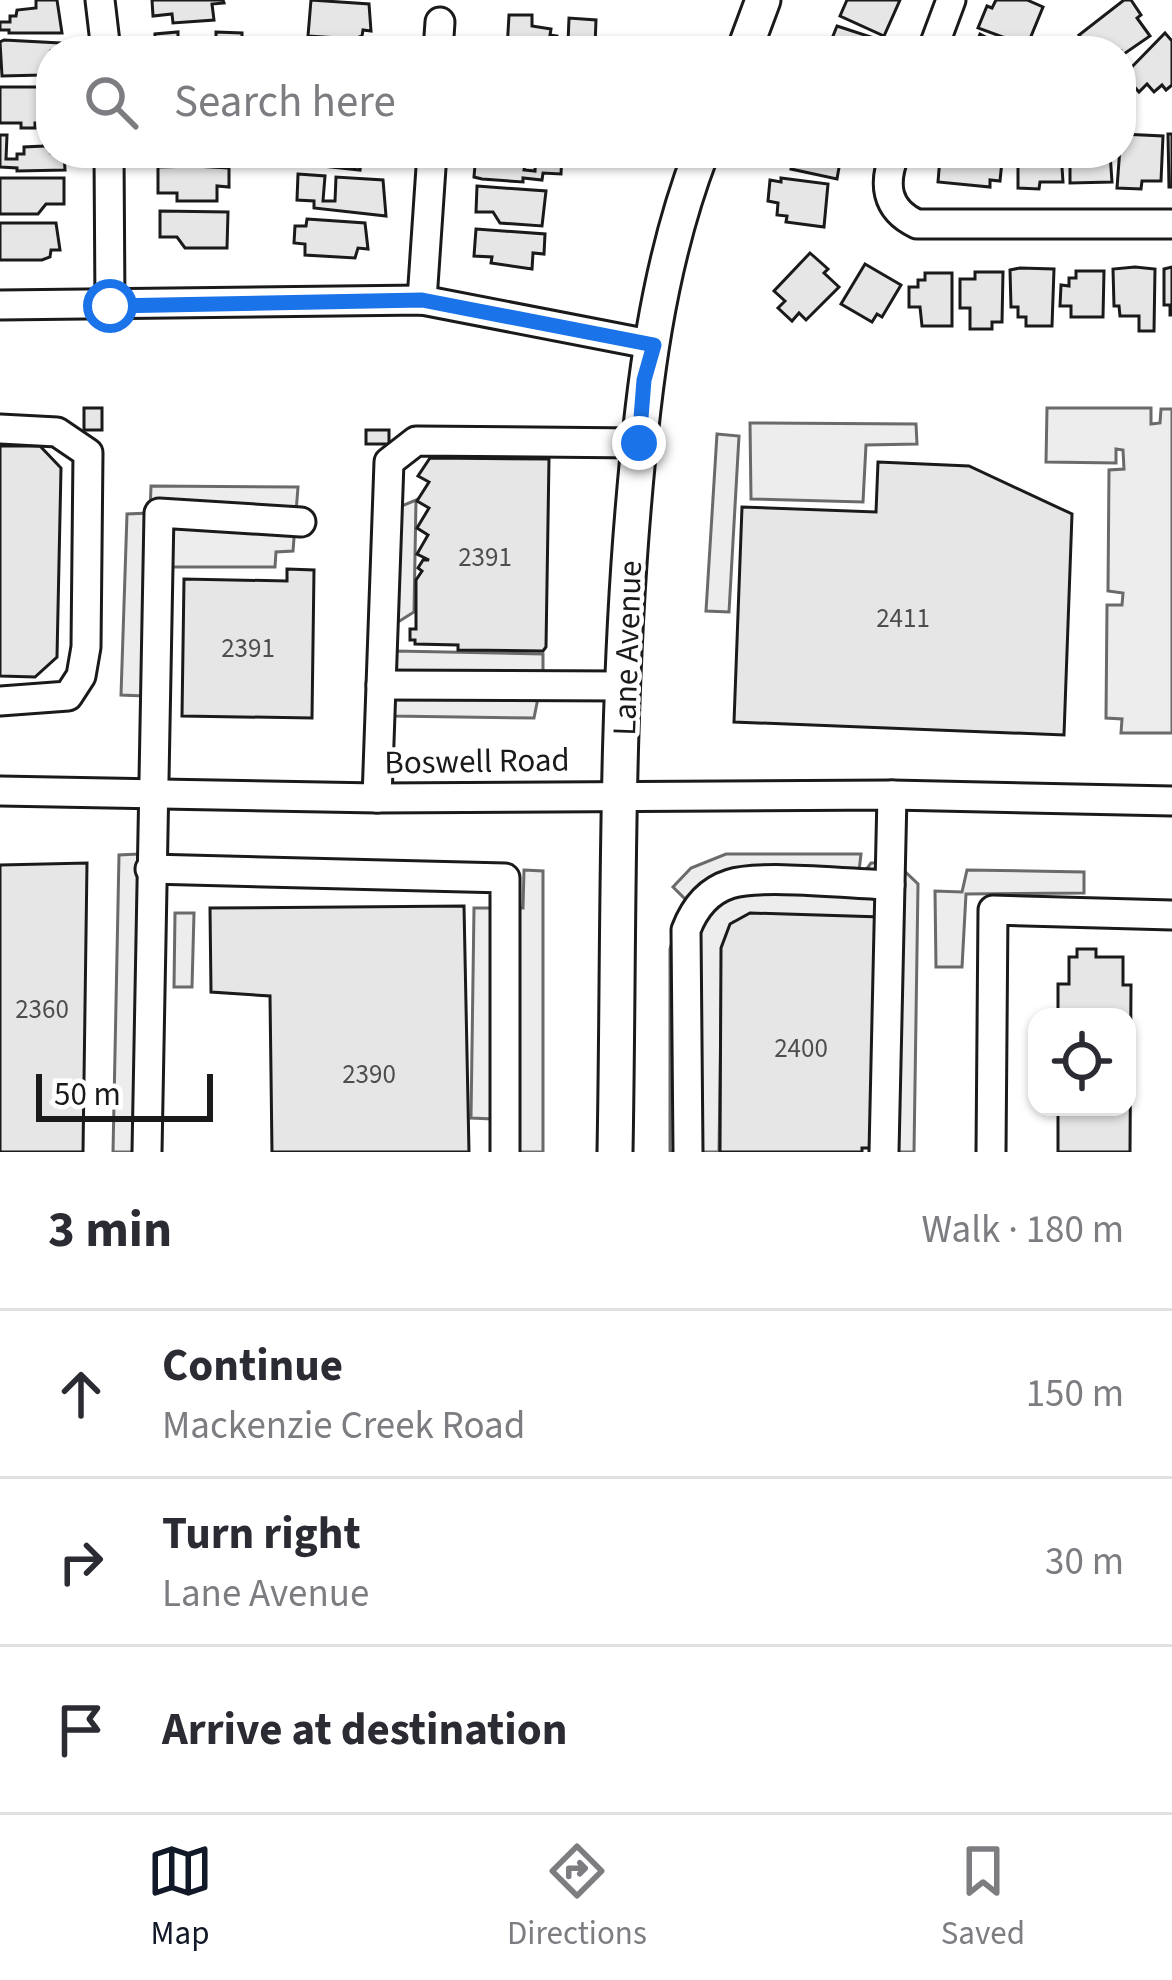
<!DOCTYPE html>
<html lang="en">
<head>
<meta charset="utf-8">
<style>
  body { margin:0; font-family:"Source Sans 3",sans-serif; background:#f7f7f7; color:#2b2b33 }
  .controls { position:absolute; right:36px; bottom:36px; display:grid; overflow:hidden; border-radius:24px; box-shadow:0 3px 9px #0004 }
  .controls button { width:108px; height:108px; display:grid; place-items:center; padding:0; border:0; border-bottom:3px solid #e1e1e2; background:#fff; color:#2b2b33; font:60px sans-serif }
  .scale { position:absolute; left:36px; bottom:30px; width:177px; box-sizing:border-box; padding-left:12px; border:6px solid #1a1a1a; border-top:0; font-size:33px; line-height:42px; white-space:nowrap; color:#1a1a1a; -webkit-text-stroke:9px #fff; paint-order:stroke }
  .stop { position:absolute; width:36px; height:36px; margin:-27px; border:9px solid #1a73e8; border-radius:50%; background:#fff }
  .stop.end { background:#1a73e8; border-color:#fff; box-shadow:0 3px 12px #0008 }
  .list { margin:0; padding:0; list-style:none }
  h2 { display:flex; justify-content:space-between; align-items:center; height:156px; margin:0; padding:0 48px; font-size:51px }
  h2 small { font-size:39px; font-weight:400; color:#7c7c81 }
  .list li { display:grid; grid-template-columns:78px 1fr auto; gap:36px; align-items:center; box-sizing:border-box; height:168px; padding:0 48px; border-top:3px solid #e1e1e2 }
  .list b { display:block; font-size:45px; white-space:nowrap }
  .list p { margin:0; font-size:39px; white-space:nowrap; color:#7c7c81 }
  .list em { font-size:39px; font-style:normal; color:#7c7c81 }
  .icon { flex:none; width:66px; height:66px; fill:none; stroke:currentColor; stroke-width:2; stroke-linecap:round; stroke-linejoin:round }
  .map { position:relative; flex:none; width:1172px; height:1152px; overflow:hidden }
  .search { position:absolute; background:#fff; box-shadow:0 3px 9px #0004; left:36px; right:36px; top:36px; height:132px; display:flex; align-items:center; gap:30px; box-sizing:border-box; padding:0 42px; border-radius:48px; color:#7c7c81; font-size:45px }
  .sheet { height:660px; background:#fff }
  nav { display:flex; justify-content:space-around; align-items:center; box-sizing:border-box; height:168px; border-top:3px solid #e1e1e2; background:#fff; font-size:33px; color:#7c7c81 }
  nav a { display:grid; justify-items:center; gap:6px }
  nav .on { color:#111827 }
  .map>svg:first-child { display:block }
</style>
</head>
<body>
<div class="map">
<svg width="1172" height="1152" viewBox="0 0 1172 1152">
  <rect width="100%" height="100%" fill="#fff"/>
  <g fill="#ededed" stroke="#6a6a6a" stroke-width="3">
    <path d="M1047,408H1151V424L1160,423L1161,409H1172V733H1121L1122,719L1106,718L1107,605H1122L1123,593L1108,591L1109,470L1124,469L1123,450L1116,449V463L1046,462Z"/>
    <path d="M750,423L916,424L917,444L866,445L863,502L751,499Z"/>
    <path d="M717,434L739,436L729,612L706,611Z"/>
    <path d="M151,486L298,487L293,551L276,552L275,567H171L168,697L121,695L127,514L150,513Z"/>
    <path d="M416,500L414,612L390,627L392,510Z"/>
    <path d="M395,651L543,654V673L534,718L391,716Z"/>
    <path d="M138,854L134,1152H113L119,855Z"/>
    <path d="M726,854H861L859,871L863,874L871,863H896L918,884L914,1152H876L733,923L722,946L719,1152H670V949L685,899L673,887L691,868Z"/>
    <path d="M524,870L543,871V1152H491L493,1119L471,1118L474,908H523Z"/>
    <path d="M967,870L1084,872V893L966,894L962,967H936L935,891L962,892Z"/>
    <path d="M175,913H194L192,987H174Z"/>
  </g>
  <g fill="#e6e6e6" stroke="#1a1a1a" stroke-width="3">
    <path d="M36,0H57L62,33H9V30H0V22H10V16H16L17,10L36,8Z"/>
    <path d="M152,0H223L224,3L212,4L214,20L173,23L172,14L153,16Z"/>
    <path d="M311,0L369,4L371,31L363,30L362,36L354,39L308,36Z"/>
    <path d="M847,0H900L884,36L840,16Z"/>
    <path d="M996,0H1027L1043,7L1027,46L978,28L987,6L992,8Z"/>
    <path d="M1124,0H1131L1141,15L1137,18L1150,36L1121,56V51H1091L1079,35Z"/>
    <path d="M509,15H532V26L551,29L550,35L557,36V42L568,43L569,18L596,20L595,46L576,45V51L507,50Z"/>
    <path d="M837,26L877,39L880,42L877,51H827Z"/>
    <path d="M178,32V43L198,45V51L154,49L155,34Z"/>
    <path d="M216,32L242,33V51H216Z"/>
    <path d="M1165,33L1172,41V85L1166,90L1162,85L1154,92L1147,84L1139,92L1124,75Z"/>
    <path d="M980,34L991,40L1019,51H973Z"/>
    <path d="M4,40L60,43V51H51V68H42V75L2,76L0,42Z"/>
    <path d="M312,44L381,49V51H311Z"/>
    <path d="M0,87H51V123H35V128H21V123H0Z"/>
    <path d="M1121,134L1163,136L1161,181H1142L1141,189L1117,188Z"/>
    <path d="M1168,134H1172V187H1169Z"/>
    <path d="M0,135H7L6,159H17V154H24V147L44,146V135H51V153H64L65,170L17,171V168L0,167Z"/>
    <path d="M169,153H223V157H173Z"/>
    <path d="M322,153H381V163L361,161L360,170L321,166Z"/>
    <path d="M476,153L512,155L518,157L517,164H525L524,170L535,171L536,153H562L561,174L543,173L542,180L523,178V182L482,179L474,177Z"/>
    <path d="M794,153H848L847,157L841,156L837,179L791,169Z"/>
    <path d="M947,153H993L992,160L1002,161L1000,181L990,180V187L938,182L940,158L946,159Z"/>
    <path d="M1018,153H1061L1063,182H1040L1039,189L1018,188Z"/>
    <path d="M1070,153H1110L1112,182L1070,183Z"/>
    <path d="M194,166L229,168V187L217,186V201H177V193H158V167Z"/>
    <path d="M298,174L325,176L323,201H335L336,177L383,180L386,216L314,208V201L297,200Z"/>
    <path d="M0,178H64V204H46L38,214H0Z"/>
    <path d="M781,178L828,184L824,227L786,222L787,216L777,215L778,203L768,201L770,180L781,182Z"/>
    <path d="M477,186L546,191L542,226L500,223L493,212H476Z"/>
    <path d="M160,211L228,212L227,248H185L177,237H160Z"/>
    <path d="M307,219L365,223L368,249L358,248L355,258L305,255V244L294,243L295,226H306Z"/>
    <path d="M0,223H56L60,250H51L50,257L42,260H0Z"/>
    <path d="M476,229L545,234L544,254L533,253L532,269L491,263L492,257L474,256Z"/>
    <path d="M810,253L828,269L824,273L839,287L806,320L799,313L792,321L778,308L785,301L774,291Z"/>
    <path d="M865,264L901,285L882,317L877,314L872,322L841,304Z"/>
    <path d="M1135,267L1155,269L1154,331H1139V316H1120L1119,306H1114L1113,269Z"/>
    <path d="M1172,267V315H1170V305H1164V269Z"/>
    <path d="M1020,268L1054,269L1052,326H1026V317H1018V307H1011L1010,270Z"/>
    <path d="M1076,271H1104L1103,317H1071V306H1060L1061,285L1069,286V278H1076Z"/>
    <path d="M975,272H1003L1002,322H992V329H970V308H960V279H975Z"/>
    <path d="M925,273H952V326H922L920,307H909V287H918V280H925Z"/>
    <rect x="84" y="408" width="18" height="22"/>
    <rect x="366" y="430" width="23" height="14"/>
    <path d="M0,446H40L61,468L57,657L35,677L0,676Z"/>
    <path d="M430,458L549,459L546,647L543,651L458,650V645L415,644V640H410V629H416V580L422,571L418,568L423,560H429L417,554L428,535L417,528L429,508L417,501L429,482L418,476Z"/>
    <path d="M878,462L969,466L1072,514L1064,735L734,722L742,507L876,512Z"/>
    <path d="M287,569L314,570L312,718L182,716L184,579L287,581Z"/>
    <path d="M87,863L83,1152H0V865Z"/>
    <path d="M464,906L469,1152H272L270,996L211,992L210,908Z"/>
    <path d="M750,913L881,917L878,1148H862V1152H720L721,948L730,924Z"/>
    <path d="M1077,949H1096V957H1123V985H1131L1130,1152H1058V1107H1127V1017H1058V984H1069V957H1077Z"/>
  </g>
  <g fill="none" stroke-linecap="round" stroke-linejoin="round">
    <g stroke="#1a1a1a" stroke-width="33">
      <g id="minor">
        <path d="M100,0L106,51"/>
        <path d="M438,51L440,22"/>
        <path d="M932,51L951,0"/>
        <path d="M109,153L110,306"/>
        <path d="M895,153C883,183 885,209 917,224H1172"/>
        <path d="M422,300L432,153"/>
        <path d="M0,305L422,300L654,345"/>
        <path d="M0,429L57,432L88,453L86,647L81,676L68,696L0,701"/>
        <path d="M381,685L622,686"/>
        <path d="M0,791L377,798L892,795L1172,801"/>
        <path d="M377,798L389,462L416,441L639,443"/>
        <path d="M150,869L505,878V1152"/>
        <path d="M147,1152L159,513L301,522"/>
        <path d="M688,1152L686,930C694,909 708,891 730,884C760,874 853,884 890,885"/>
        <path d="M884,1152L892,795"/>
        <path d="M991,1152L993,910L1172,915"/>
      </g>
    </g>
    <g stroke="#1a1a1a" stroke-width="39">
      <g id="major">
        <path d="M744,51L763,0"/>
        <path d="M615,1152C619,939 615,724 633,511C643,390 657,267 701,153"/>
      </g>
    </g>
    <use href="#minor" stroke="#fff" stroke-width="27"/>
    <use href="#major" stroke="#fff" stroke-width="33"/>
  </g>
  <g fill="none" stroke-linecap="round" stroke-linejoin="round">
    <path stroke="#1a73e8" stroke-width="15" d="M110,306L422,300L654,345L644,380L639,443"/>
  </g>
  <g text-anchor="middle" stroke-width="9" stroke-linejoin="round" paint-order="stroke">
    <g font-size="27" fill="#4d4d4d">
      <text x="485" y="566">2391</text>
      <text x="903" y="627">2411</text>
      <text x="248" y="657">2391</text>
      <text x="42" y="1018">2360</text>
      <text x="801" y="1057">2400</text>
      <text x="369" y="1083">2390</text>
    </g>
    <g font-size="33" fill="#1a1a1a" stroke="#fff">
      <text transform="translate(626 648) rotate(-88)" y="12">Lane Avenue</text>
      <text transform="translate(477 760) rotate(-1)" y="12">Boswell Road</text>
    </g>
  </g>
</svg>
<div class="controls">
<button><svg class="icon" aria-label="locate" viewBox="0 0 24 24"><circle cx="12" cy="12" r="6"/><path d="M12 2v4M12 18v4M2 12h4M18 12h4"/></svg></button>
</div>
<div class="scale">50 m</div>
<div class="stop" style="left:110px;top:306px"></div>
<div class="stop end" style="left:639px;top:443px"></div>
<div class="search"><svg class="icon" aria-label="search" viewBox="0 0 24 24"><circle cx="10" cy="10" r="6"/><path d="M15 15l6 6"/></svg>Search here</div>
</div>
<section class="sheet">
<h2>3 min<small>Walk · 180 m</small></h2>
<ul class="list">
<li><svg class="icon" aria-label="ahead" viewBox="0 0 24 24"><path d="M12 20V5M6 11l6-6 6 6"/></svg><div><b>Continue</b><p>Mackenzie Creek Road</p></div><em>150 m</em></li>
<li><svg class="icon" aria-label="right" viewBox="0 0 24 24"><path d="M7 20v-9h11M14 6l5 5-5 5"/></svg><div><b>Turn right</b><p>Lane Avenue</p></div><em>30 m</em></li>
<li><svg class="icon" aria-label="arrive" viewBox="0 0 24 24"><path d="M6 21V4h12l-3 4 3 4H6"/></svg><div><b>Arrive at destination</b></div></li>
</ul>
</section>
<nav>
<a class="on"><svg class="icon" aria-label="map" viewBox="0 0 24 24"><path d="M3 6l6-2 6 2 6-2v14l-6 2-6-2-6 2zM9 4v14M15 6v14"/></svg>Map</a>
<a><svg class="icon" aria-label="directions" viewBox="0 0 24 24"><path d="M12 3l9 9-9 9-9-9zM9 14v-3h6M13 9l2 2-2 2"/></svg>Directions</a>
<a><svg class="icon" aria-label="saved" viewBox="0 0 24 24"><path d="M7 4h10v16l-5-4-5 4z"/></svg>Saved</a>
</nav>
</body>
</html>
